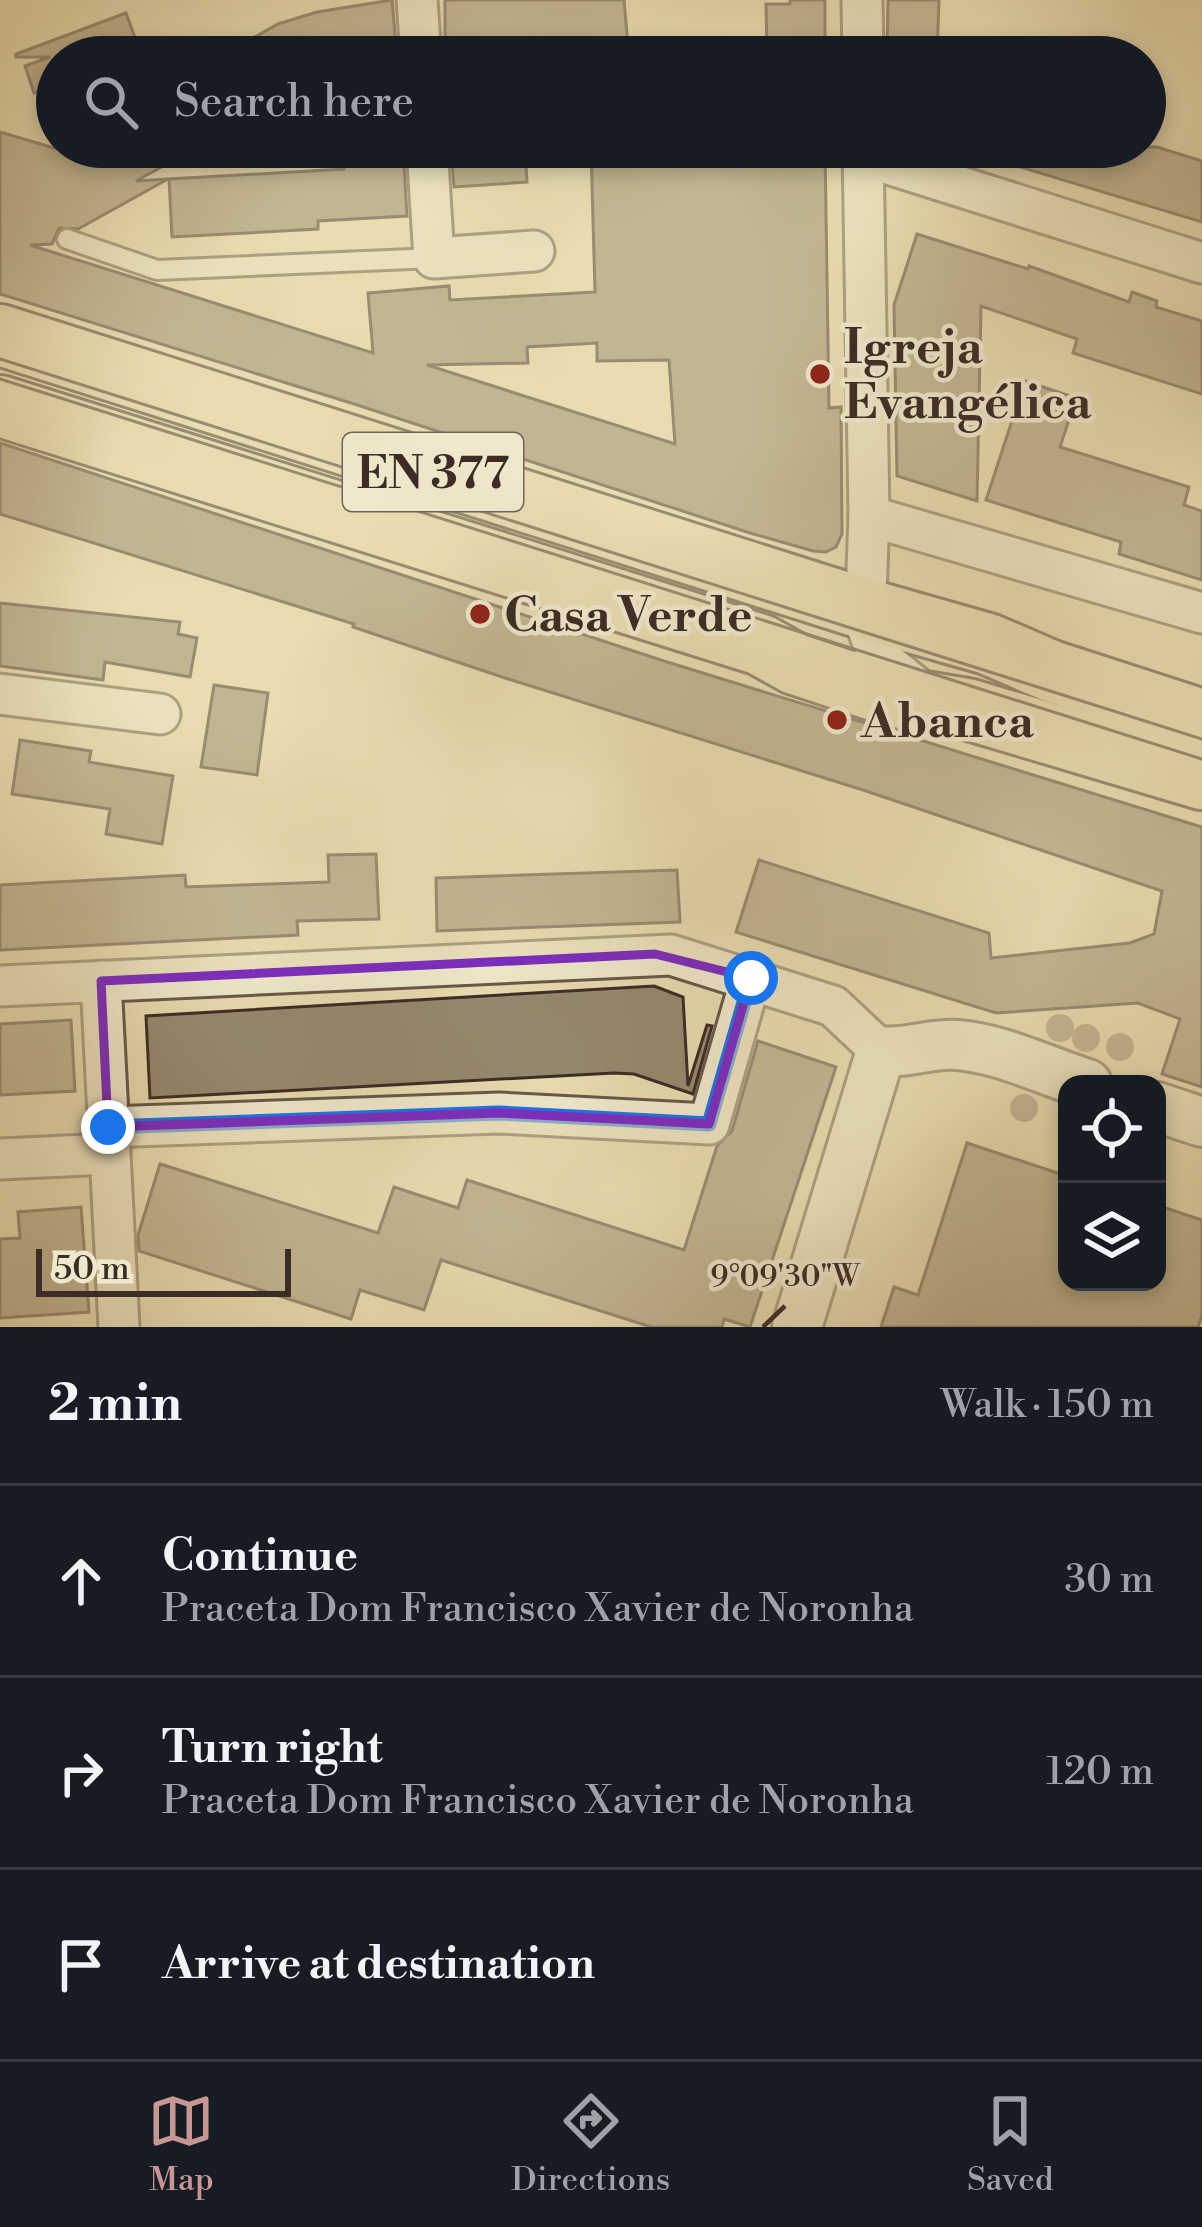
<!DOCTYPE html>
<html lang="en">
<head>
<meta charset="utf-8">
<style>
  body { margin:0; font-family:"Libre Bodoni",serif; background:#242831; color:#f1f3f6 }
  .controls { position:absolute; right:36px; bottom:36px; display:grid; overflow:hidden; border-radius:24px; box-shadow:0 6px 18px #0003 }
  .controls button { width:108px; height:108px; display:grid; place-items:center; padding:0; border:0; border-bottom:3px solid #363941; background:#171b24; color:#f1f3f6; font:60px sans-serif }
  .scale { position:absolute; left:36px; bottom:30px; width:255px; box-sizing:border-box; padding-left:12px; border:6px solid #3c2c26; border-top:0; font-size:33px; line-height:42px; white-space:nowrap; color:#3c2c26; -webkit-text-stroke:9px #f0e8cc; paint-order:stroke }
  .stop { position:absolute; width:36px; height:36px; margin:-27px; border:9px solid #1a73e8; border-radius:50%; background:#fff }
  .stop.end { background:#1a73e8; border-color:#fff; box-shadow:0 3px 12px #0008 }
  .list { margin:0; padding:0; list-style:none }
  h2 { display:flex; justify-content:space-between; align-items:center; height:156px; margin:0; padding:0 48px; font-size:51px }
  h2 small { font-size:39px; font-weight:400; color:#9ea1a6 }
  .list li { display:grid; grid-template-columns:78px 1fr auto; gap:36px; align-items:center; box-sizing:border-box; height:192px; padding:0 48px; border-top:3px solid #363941 }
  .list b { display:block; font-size:45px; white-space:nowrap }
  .list p { margin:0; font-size:39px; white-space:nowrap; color:#9ea1a6 }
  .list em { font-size:39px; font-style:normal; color:#9ea1a6 }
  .icon { flex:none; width:66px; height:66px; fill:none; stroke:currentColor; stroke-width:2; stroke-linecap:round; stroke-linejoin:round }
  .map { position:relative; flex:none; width:1202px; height:1327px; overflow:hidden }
  .search { position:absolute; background:#171b24; box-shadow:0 6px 18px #0003; left:36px; right:36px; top:36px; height:132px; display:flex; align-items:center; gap:30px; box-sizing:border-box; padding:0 42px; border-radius:66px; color:#9ea1a6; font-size:45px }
  .sheet { height:732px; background:#171b24 }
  nav { display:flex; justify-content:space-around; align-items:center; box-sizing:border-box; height:168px; border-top:3px solid #363941; background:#171b24; font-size:33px; color:#9ea1a6 }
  nav a { display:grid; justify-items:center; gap:6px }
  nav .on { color:#c59692 }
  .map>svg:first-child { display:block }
</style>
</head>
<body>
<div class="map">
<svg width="1202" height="1327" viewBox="0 0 1202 1327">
  <rect width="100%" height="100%" fill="#e8dcb0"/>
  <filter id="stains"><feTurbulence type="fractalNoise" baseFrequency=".00167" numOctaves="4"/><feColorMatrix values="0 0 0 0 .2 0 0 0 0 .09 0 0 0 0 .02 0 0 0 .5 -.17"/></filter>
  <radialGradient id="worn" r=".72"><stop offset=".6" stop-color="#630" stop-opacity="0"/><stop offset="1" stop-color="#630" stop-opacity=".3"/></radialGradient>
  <g fill="#95886e" stroke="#3c2c26" stroke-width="3" fill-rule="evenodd">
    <path d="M392,0L397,57H219L278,24L317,12Z"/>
    <path d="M445,0H624L629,57H549V52L514,57H445Z"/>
    <path d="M790,0H825V57H767L766,4H790Z"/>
    <path d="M888,0H939L937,57H887Z"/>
    <path d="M126,13L142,57H57V85L34,93L25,66L50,57H16V54Z"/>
    <path d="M0,132L54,148L198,147L136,181L168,179L78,229L59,228L52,244L30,245L373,353L368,293L449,286L450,300L595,292L591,147H825L829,408L841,407L842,534L836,547L826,552L813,551L750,533L351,403L0,294ZM597,343V361L669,360L675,444L427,365L528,363L527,347Z"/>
    <path d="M343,147H403L407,216L318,221V229L172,237L169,179L344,169Z"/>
    <path d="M451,147H525L527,182L454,187Z"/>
    <path d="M978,147H1157L1202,161V222L977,154Z"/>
    <path d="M917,234L1028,269L1029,266L1129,302L1132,292L1157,301L1156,307L1202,321V394L1073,353L1077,339L981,306L977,501L897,476L894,305Z"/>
    <path d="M1025,381L1076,398L1060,447L1189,487L1184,505L1202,511V580L1119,554L1121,542L986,500Z"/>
    <path d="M0,443L664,661L1202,827V1087L1162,1074L1180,1019L1138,1003L996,1013L736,932L759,860L989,933L991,958L1130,943L1154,934L1162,891L863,790L505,678L353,627L354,624L0,514Z"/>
    <path d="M0,603L180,622L178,634L197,638L190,677L105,662L103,680L0,666Z"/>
    <path d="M214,685L268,693L257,775L201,767Z"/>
    <path d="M20,740L91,751L89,762L173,776L162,844L106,834L110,809L12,794Z"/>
    <path d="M376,854L379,919L297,921L298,935L0,950V885L185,875L186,887L329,882L328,855Z"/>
    <path d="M677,870L680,922L437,931L436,878Z"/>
    <path d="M654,986L683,997L688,1086L707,1025L712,1026L693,1094L634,1074L614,1073L150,1098L146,1016Z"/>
    <path d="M71,1020L75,1091L0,1095V1024Z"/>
    <path d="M758,1041L836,1067L750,1327L724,1319L722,1327H651L441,1260L424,1310L360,1290L351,1319L139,1251L138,1235L160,1164L378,1233L394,1187L458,1208L467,1180L684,1250L717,1146L732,1131Z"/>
    <path d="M967,1143L1067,1176V1282H1157V1205L1202,1220V1315L1198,1327H881L894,1287L918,1295Z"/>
    <path d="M81,1207L89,1312L0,1318V1239L20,1238L18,1212Z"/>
  </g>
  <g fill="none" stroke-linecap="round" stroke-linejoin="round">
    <g stroke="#675848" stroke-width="24">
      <path id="service" d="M67,239L157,270L434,258"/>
    </g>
    <g stroke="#675848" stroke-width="45">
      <g id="minor">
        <path d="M417,0L421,57"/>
        <path d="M862,0L863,57"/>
        <path d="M427,147L434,258L534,251"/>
        <path d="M863,147L869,516L865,622L878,656L928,697"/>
        <path d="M863,156L1202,263"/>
        <path d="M869,516L1202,613"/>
        <path d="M0,694L160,714"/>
        <path d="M101,981L119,1327"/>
        <path d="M0,986L671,955L833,1006L881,1051"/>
        <path d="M108,1127L499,1113L709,1124L751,978"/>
        <path d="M0,1159L109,1154"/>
      </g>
    </g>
    <g stroke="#675848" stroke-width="54">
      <g id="tertiary">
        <path d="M1157,1107L1202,1122"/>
        <path d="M797,1327L881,1051C907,1054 931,1043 957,1045C1000,1048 1046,1071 1087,1084"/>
      </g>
    </g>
    <g stroke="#3c2c26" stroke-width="66">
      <g id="primary">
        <path d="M0,335L865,609L988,644L1051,671L1202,720"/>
        <path d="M0,406L761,645L795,664L895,697L967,709L1202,779"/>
      </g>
    </g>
    <use href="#service" stroke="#f0e8cc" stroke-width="18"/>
    <use href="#minor" stroke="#f0e8cc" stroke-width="39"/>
    <use href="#tertiary" stroke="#f0e8cc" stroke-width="48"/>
    <use href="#primary" stroke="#e8dcb0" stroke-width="60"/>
    <g stroke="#3c2c26" stroke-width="3">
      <path d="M0,359L1202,739"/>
      <path d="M0,379L1202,759"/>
    </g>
  </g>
  <g fill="#998b71">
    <circle cx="1060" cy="1028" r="14"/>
    <circle cx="1086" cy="1038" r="14"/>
    <circle cx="1120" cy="1047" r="14"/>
    <circle cx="1024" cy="1108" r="14"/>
  </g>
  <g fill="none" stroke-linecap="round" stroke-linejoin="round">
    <path stroke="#1a73e8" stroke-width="15" d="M108,1127L499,1113L709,1124L751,978"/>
  </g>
  <path d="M0 0H1202V1327H0ZM655,954L751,978L709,1124L499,1113L108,1127L101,981Z" fill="#e8dcb0" fill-opacity=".55" fill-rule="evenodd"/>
  <path fill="none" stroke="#7b2cbf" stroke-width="9" stroke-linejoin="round" d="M655,954L751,978L709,1124L499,1113L108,1127L101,981Z"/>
  <path fill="none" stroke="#3c2c26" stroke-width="4.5" d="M763,1327L785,1306"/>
  <g fill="#8f2418" stroke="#f0e8cc" stroke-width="4.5">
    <circle cx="820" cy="374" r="12"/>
    <circle cx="480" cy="614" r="12"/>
    <circle cx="837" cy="720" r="12"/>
  </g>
  <g text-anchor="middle" stroke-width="9" stroke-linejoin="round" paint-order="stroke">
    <rect fill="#f0e8cc" stroke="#726458" stroke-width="3" x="343" y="433" width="180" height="78" rx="9"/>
    <g font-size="45" font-weight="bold" fill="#3c2c26">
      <text x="433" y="488">EN 377</text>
    </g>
    <g font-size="48" font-weight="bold" fill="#3c2c26" stroke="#f0e8cc" text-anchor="start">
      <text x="844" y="363">Igreja<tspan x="844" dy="55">Evangélica</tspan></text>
      <text x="504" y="631">Casa Verde</text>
      <text x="861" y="737">Abanca</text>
    </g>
  </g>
  <g font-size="30" text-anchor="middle" fill="#3c2c26" stroke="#f0e8cc" stroke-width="9" stroke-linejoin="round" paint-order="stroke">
    <text x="785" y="1286">9°09'30"W</text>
  </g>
  <rect width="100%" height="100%" filter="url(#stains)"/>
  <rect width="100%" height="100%" fill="url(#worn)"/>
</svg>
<div class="controls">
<button><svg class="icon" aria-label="locate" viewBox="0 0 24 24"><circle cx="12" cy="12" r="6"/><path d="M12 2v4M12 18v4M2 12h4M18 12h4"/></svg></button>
<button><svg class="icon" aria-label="layers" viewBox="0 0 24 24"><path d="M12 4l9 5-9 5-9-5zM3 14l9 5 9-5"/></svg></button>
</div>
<div class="scale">50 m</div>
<div class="stop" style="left:751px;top:978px"></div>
<div class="stop end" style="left:108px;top:1127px"></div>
<div class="search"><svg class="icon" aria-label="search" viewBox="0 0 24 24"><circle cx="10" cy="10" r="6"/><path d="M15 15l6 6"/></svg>Search here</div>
</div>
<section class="sheet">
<h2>2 min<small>Walk · 150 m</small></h2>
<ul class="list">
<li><svg class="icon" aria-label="ahead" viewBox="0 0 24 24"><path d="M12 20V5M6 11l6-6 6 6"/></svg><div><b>Continue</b><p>Praceta Dom Francisco Xavier de Noronha</p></div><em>30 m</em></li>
<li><svg class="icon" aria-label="right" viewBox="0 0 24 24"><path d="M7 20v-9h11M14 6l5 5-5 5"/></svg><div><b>Turn right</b><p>Praceta Dom Francisco Xavier de Noronha</p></div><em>120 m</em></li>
<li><svg class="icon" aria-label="arrive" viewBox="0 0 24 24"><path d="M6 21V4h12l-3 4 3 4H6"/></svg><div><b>Arrive at destination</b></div></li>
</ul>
</section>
<nav>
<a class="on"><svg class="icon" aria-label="map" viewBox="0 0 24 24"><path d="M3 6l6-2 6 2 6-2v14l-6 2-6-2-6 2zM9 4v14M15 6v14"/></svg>Map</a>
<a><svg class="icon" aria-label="directions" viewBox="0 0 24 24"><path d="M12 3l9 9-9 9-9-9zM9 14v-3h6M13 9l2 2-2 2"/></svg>Directions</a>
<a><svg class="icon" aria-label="saved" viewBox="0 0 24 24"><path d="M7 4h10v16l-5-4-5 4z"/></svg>Saved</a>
</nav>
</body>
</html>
